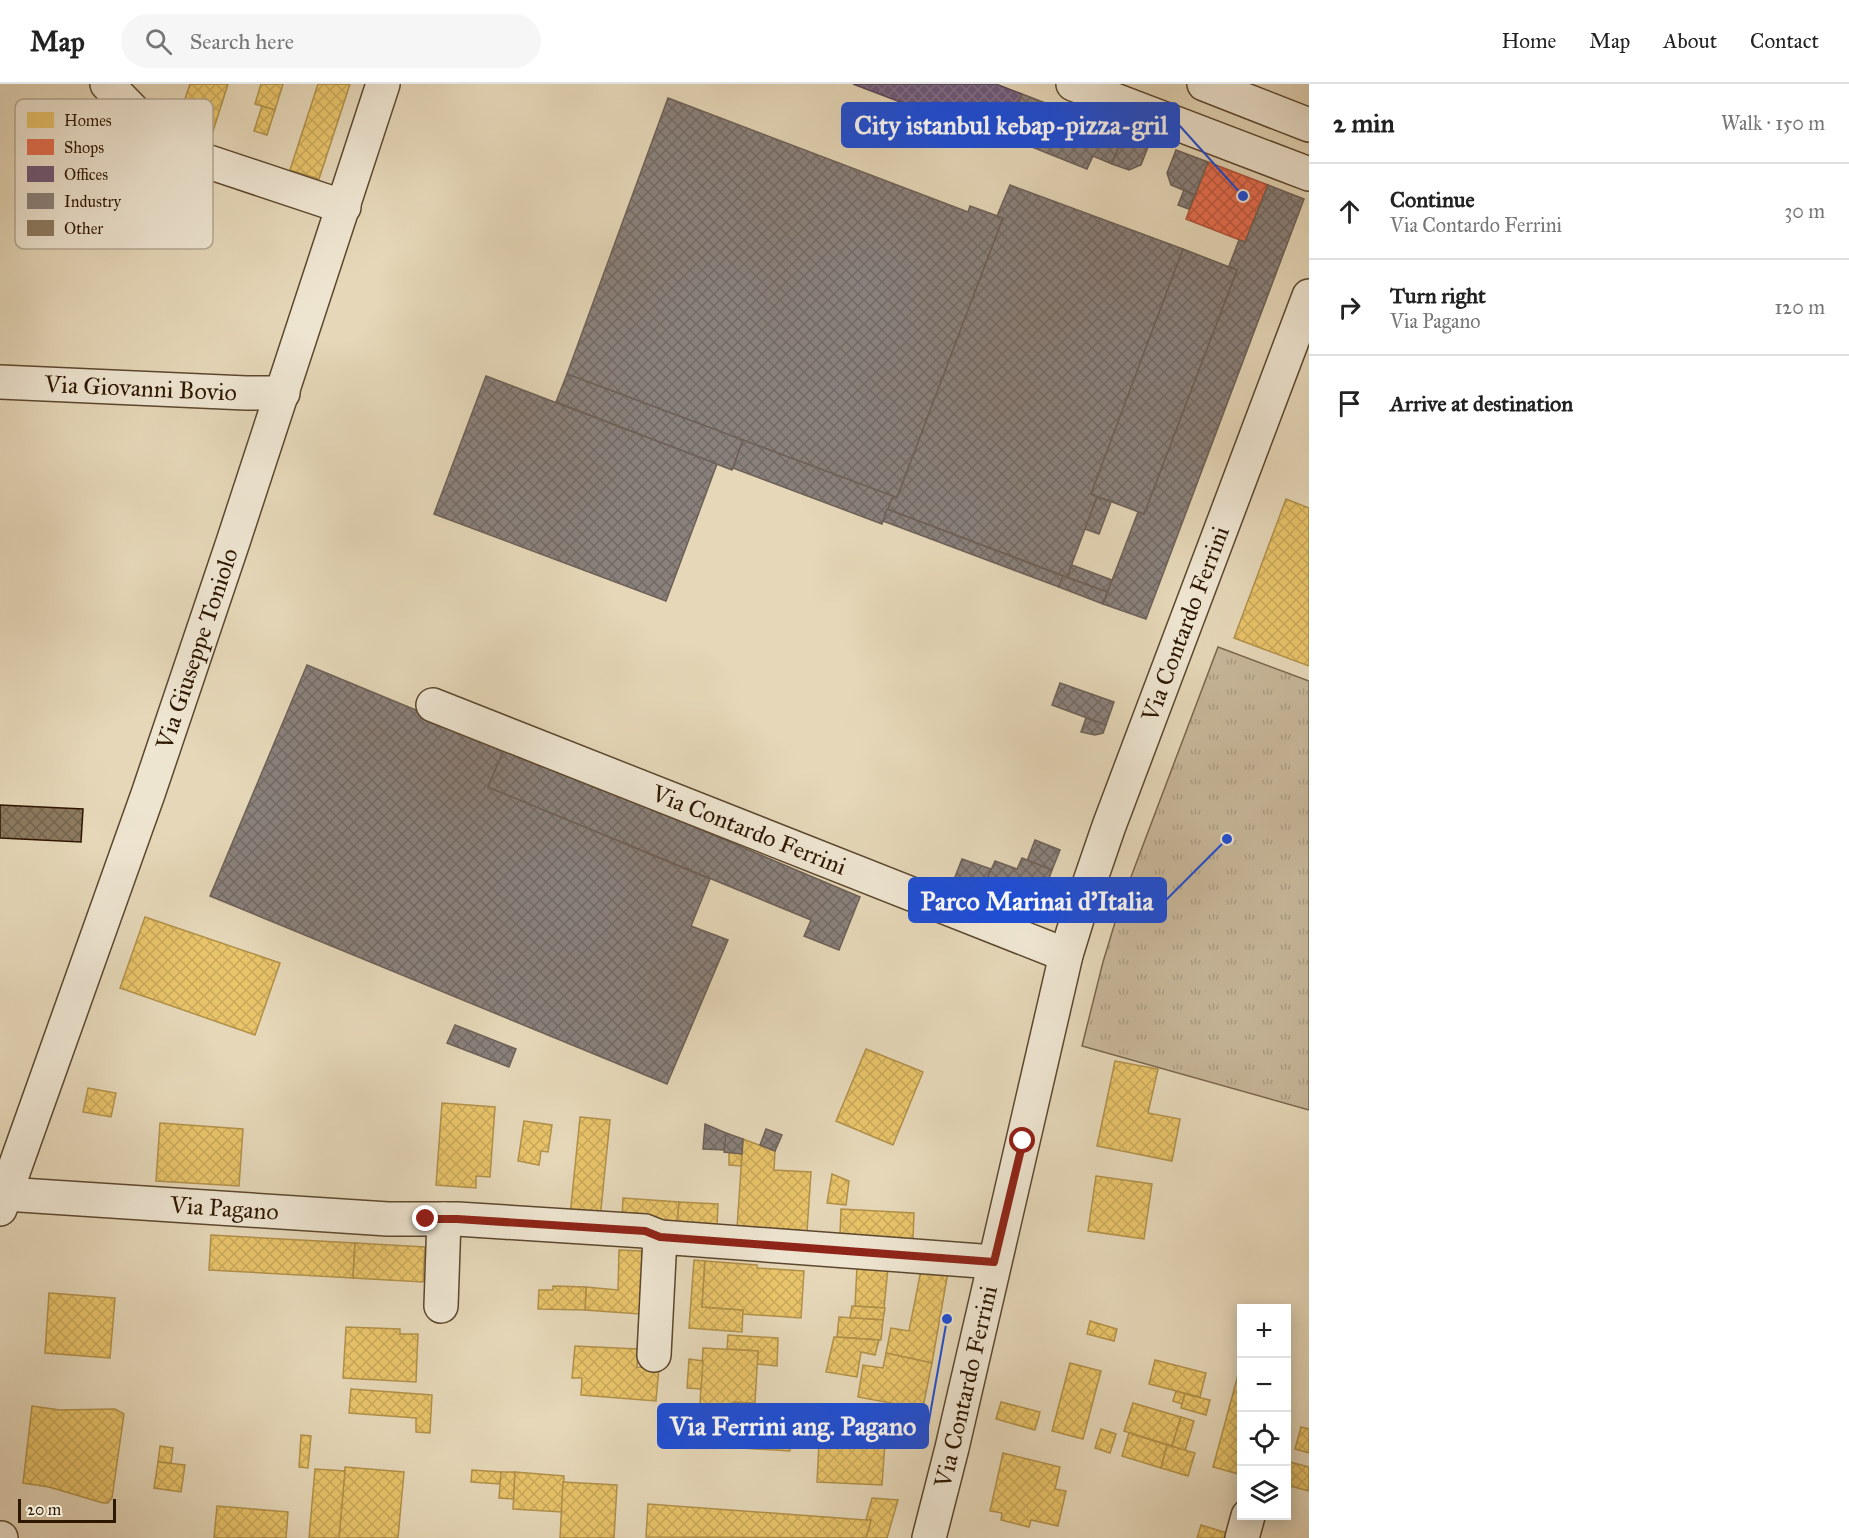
<!DOCTYPE html>
<html lang="en">
<head>
<meta charset="utf-8">
<style>
  body { margin:0; font-family:"IM FELL Great Primer",serif; background:#f6f6f6; color:#222 }
  .controls { position:absolute; right:18px; bottom:18px; display:grid; overflow:hidden; border-radius:0px; box-shadow:0 3px 15px #0003 }
  .controls button { width:54px; height:54px; display:grid; place-items:center; padding:0; border:0; border-bottom:2px solid #e0e0e0; background:#fff; color:#222; font:30px sans-serif }
  .scale { position:absolute; left:18px; bottom:15px; width:98px; box-sizing:border-box; padding-left:6px; border:3px solid #2e1700; border-top:0; font-size:16px; line-height:21px; white-space:nowrap; color:#2e1700; -webkit-text-stroke:4px #eee5d1; paint-order:stroke }
  .stop { position:absolute; width:18px; height:18px; margin:-14px; border:4px solid #8f2418; border-radius:50%; background:#fff }
  .stop.end { background:#8f2418; border-color:#fff; box-shadow:0 2px 6px #0008 }
  .list { margin:0; padding:0; list-style:none }
  h2 { display:flex; justify-content:space-between; align-items:center; height:78px; margin:0; padding:0 24px; font-size:26px }
  h2 small { font-size:20px; font-weight:400; color:#767676 }
  .list li { display:grid; grid-template-columns:39px 1fr auto; gap:18px; align-items:center; box-sizing:border-box; height:96px; padding:0 24px; border-top:2px solid #e0e0e0 }
  .list b { display:block; font-size:22px; white-space:nowrap }
  .list p { margin:0; font-size:20px; white-space:nowrap; color:#767676 }
  .list em { font-size:20px; font-style:normal; color:#767676 }
  .icon { flex:none; width:33px; height:33px; fill:none; stroke:currentColor; stroke-width:2; stroke-linecap:round; stroke-linejoin:round }
  .map { position:relative; flex:none; width:1309px; height:1454px; overflow:hidden }
  header { display:flex; align-items:center; gap:36px; box-sizing:border-box; height:84px; padding:0 30px; background:#fff; border-bottom:2px solid #e0e0e0 }
  header strong { font-size:28px }
  nav { display:flex; gap:33px; margin-inline-start:auto; font-size:21px }
  .search { width:420px; height:54px; background:#f6f6f6; display:flex; align-items:center; gap:15px; box-sizing:border-box; padding:0 21px; border-radius:33px; color:#767676; font-size:22px }
  main { display:flex }
  aside { flex:1; background:#fff }
  .map>svg:first-child { display:block }
</style>
</head>
<body>
<header>
<strong>Map</strong>
<div class="search"><svg class="icon" aria-label="search" viewBox="0 0 24 24"><circle cx="10" cy="10" r="6"/><path d="M15 15l6 6"/></svg>Search here</div>
<nav><a>Home</a><a>Map</a><a>About</a><a>Contact</a></nav>
</header>
<main>
<div class="map">
<svg width="1309" height="1454" viewBox="0 0 1309 1454">
  <defs>
    <pattern id="park-tufts" width="24" height="20" patternUnits="userSpaceOnUse" patternTransform="scale(1.5)"><rect width="24" height="20" fill="#c6b699"/><path d="M3 7l-1-3M5 7V3M7 7l1-3M15 17l-1-3M17 17v-4M19 17l1-3" fill="none" stroke="#aa9c82"/></pattern>
    <pattern id="homes-cross-hatch" width="8" height="8" patternUnits="userSpaceOnUse" patternTransform="scale(1.5)"><rect width="8" height="8" fill="#e9c46a"/><path d="M0 0l8 8M0 8l8-8" fill="none" stroke="#c8a85a"/></pattern>
    <pattern id="shops-cross-hatch" width="8" height="8" patternUnits="userSpaceOnUse" patternTransform="scale(1.5)"><rect width="8" height="8" fill="#e76f51"/><path d="M0 0l8 8M0 8l8-8" fill="none" stroke="#bc5a41"/></pattern>
    <pattern id="offices-cross-hatch" width="8" height="8" patternUnits="userSpaceOnUse" patternTransform="scale(1.5)"><rect width="8" height="8" fill="#6d597a"/><path d="M0 0l8 8M0 8l8-8" fill="none" stroke="#827188"/></pattern>
    <pattern id="industry-cross-hatch" width="8" height="8" patternUnits="userSpaceOnUse" patternTransform="scale(1.5)"><rect width="8" height="8" fill="#8a817c"/><path d="M0 0l8 8M0 8l8-8" fill="none" stroke="#716963"/></pattern>
    <pattern id="building-cross-hatch" width="8" height="8" patternUnits="userSpaceOnUse" patternTransform="scale(1.5)"><rect width="8" height="8" fill="#8d7b60"/><path d="M0 0l8 8M0 8l8-8" fill="none" stroke="#74644d"/></pattern>
  </defs>
  <rect width="100%" height="100%" fill="#e5d7b8"/>
  <filter id="stains"><feTurbulence type="fractalNoise" baseFrequency=".00333" numOctaves="4"/><feColorMatrix values="0 0 0 0 .2 0 0 0 0 .09 0 0 0 0 .02 0 0 0 .5 -.17"/></filter>
  <radialGradient id="worn" r=".72"><stop offset=".6" stop-color="#630" stop-opacity="0"/><stop offset="1" stop-color="#630" stop-opacity=".3"/></radialGradient>
  <path fill="url(#park-tufts)" stroke="#7a664c" stroke-width="1.5" d="M1218,563L1309,597V1026L1082,962L1103,878L1120,822Z"/>
  <g fill="url(#homes-cross-hatch)" stroke="#b1904a" stroke-width="1.5">
    <path d="M190,0H228L208,63L173,51Z"/>
    <path d="M261,0H283L275,26L255,20Z"/>
    <path d="M318,0H350L319,95L290,86Z"/>
    <path d="M262,22L275,26L267,51L254,47Z"/>
    <path d="M1286,415L1309,424V582L1234,554Z"/>
    <path d="M145,833L280,879L255,951L120,904Z"/>
    <path d="M866,965L923,988L893,1061L836,1037Z"/>
    <path d="M1115,977L1158,985L1148,1029L1180,1035L1172,1077L1097,1062Z"/>
    <path d="M88,1004L116,1009L111,1033L83,1028Z"/>
    <path d="M442,1019L495,1023L490,1093L476,1092V1104L436,1101Z"/>
    <path d="M580,1033L610,1036L600,1135L570,1132Z"/>
    <path d="M524,1037L552,1041L548,1068L541,1067L539,1081L518,1077Z"/>
    <path d="M160,1039L243,1045L239,1102L156,1097Z"/>
    <path d="M743,1055L775,1067L774,1086L811,1088L807,1148L737,1144Z"/>
    <path d="M729,1068L742,1070L741,1082L729,1081Z"/>
    <path d="M832,1090L849,1097L846,1121L827,1119Z"/>
    <path d="M1096,1092L1152,1100L1144,1155L1088,1147Z"/>
    <path d="M623,1114L679,1118L677,1140L622,1136Z"/>
    <path d="M679,1118L718,1120L717,1143L677,1140Z"/>
    <path d="M841,1125L914,1129L913,1156L840,1151Z"/>
    <path d="M211,1151L355,1159L353,1194L209,1186Z"/>
    <path d="M355,1159L425,1163L423,1198L353,1194Z"/>
    <path d="M619,1166L644,1167L640,1230L585,1226L586,1203L618,1206Z"/>
    <path d="M694,1176L705,1177L702,1223L743,1226L742,1248L689,1244Z"/>
    <path d="M705,1177L757,1181V1184L804,1187L801,1234L743,1230V1226L702,1223Z"/>
    <path d="M857,1182L888,1184L884,1224L855,1222Z"/>
    <path d="M921,1186L948,1188L932,1279L886,1269L891,1244L909,1247Z"/>
    <path d="M553,1202L586,1203L585,1226L538,1225L539,1206H553Z"/>
    <path d="M49,1209L115,1214L110,1274L45,1269Z"/>
    <path d="M852,1222L885,1224L883,1236L850,1234Z"/>
    <path d="M839,1233L883,1236L881,1256L837,1253Z"/>
    <path d="M1090,1237L1117,1245L1114,1257L1087,1250Z"/>
    <path d="M346,1243L400,1245V1250H418L416,1298L343,1294Z"/>
    <path d="M728,1251L778,1254L777,1282L757,1280L758,1267L727,1265Z"/>
    <path d="M834,1253L879,1256L875,1271L861,1268L857,1293L826,1288Z"/>
    <path d="M575,1262L638,1265L637,1283L659,1284L656,1317L581,1311L582,1294H572Z"/>
    <path d="M703,1264L758,1267L755,1319L733,1318L732,1322L700,1320Z"/>
    <path d="M886,1269L932,1279L922,1328L895,1326L896,1320L858,1313L863,1281L883,1284Z"/>
    <path d="M689,1275L703,1277L701,1305L687,1304Z"/>
    <path d="M1155,1276L1206,1289L1200,1313L1149,1300Z"/>
    <path d="M1070,1279L1101,1287L1083,1355L1052,1347Z"/>
    <path d="M1241,1280H1242V1391L1213,1383Z"/>
    <path d="M351,1305L432,1311L430,1349L416,1348V1334L349,1329Z"/>
    <path d="M1176,1307L1185,1310L1182,1320L1173,1317Z"/>
    <path d="M1185,1310L1210,1316L1206,1331L1181,1324Z"/>
    <path d="M1001,1318L1040,1328L1035,1346L996,1335Z"/>
    <path d="M1133,1319L1181,1333L1172,1362L1124,1347Z"/>
    <path d="M32,1322L60,1326L115,1325L124,1330L112,1414L108,1419H103L49,1403L23,1399Z"/>
    <path d="M744,1329L792,1332L790,1367L742,1364Z"/>
    <path d="M1181,1333L1194,1337L1185,1367L1172,1362Z"/>
    <path d="M820,1341L886,1344L882,1401L817,1398Z"/>
    <path d="M1301,1343L1309,1345V1369L1295,1365Z"/>
    <path d="M1101,1345L1116,1350L1110,1369L1095,1364Z"/>
    <path d="M1129,1349L1167,1361L1161,1384L1122,1372Z"/>
    <path d="M301,1351L311,1352L308,1384L299,1383Z"/>
    <path d="M1167,1361L1195,1369L1188,1392L1161,1384Z"/>
    <path d="M160,1362L173,1364L171,1379L158,1378Z"/>
    <path d="M1003,1369L1060,1383L1055,1405L1066,1407L1058,1442L1031,1436L1029,1443L1001,1436L1002,1429L990,1427Z"/>
    <path d="M1286,1377L1309,1383V1407L1286,1401Z"/>
    <path d="M158,1378L185,1381L181,1408L154,1404Z"/>
    <path d="M345,1383L404,1388L398,1454H339Z"/>
    <path d="M315,1385L345,1387L339,1454H309Z"/>
    <path d="M472,1386L501,1388L500,1400L471,1398Z"/>
    <path d="M501,1388H515L514,1415L499,1414Z"/>
    <path d="M515,1388L564,1392L562,1428L513,1425Z"/>
    <path d="M563,1398L617,1401L614,1454H560Z"/>
    <path d="M872,1414L898,1416L887,1454H866L871,1436H866Z"/>
    <path d="M648,1420L866,1436H871L866,1454L646,1453Z"/>
    <path d="M217,1422L288,1428L286,1454H214Z"/>
    <path d="M1201,1441L1227,1449L1225,1454H1197Z"/>
  </g>
  <path fill="url(#shops-cross-hatch)" stroke="#b05539" stroke-width="1.5" d="M1208,78L1268,101L1245,158L1186,135Z"/>
  <path fill="url(#offices-cross-hatch)" stroke="#5a4555" stroke-width="1.5" d="M853,0H996L1022,10L1003,57Z"/>
  <g fill="url(#industry-cross-hatch)" stroke="#6e6157" stroke-width="1.5">
    <path d="M1022,10L1048,20L1032,63L1006,53Z"/>
    <path d="M668,14L968,128L970,122L1003,134L897,414L567,290Z"/>
    <path d="M1048,20L1124,49L1112,80L1093,72L1087,85L1032,63Z"/>
    <path d="M1124,49L1150,58L1141,81L1129,86L1112,80Z"/>
    <path d="M1176,66L1208,78L1195,111L1171,101L1167,89Z"/>
    <path d="M1010,101L1183,165L1091,410L1097,413L1067,493L887,425L893,412L897,414L1003,134L997,132Z"/>
    <path d="M1268,101L1304,115L1146,535L1103,520L1138,428L1144,430L1237,186L1229,182L1239,156L1245,158Z"/>
    <path d="M1184,106L1195,111L1189,125L1178,121Z"/>
    <path d="M1183,165L1237,186L1144,430L1091,410Z"/>
    <path d="M567,290L743,356L732,386L556,318Z"/>
    <path d="M486,292L717,380L666,517L434,430Z"/>
    <path d="M743,356L893,412L882,440L733,384Z"/>
    <path d="M1097,413L1111,418L1099,450L1085,445Z"/>
    <path d="M887,425L1063,492L1059,503L883,437Z"/>
    <path d="M1072,481L1112,496L1107,508L1067,493Z"/>
    <path d="M1063,492L1107,508L1103,520L1059,503Z"/>
    <path d="M307,581L505,663L488,703L710,795L691,842L728,856L667,1000L210,812Z"/>
    <path d="M1060,599L1114,618L1106,641L1052,621Z"/>
    <path d="M1086,634L1106,641L1103,649L1095,651L1081,648Z"/>
    <path d="M505,663L860,813L839,866L804,852L811,836L488,703Z"/>
    <path d="M1035,756L1060,766L1052,786L1027,777Z"/>
    <path d="M1022,774L1052,786L1034,834L979,813L995,777L1017,785Z"/>
    <path d="M962,775L991,785L979,813L951,803Z"/>
    <path d="M455,941L516,965L509,983L447,959Z"/>
    <path d="M705,1040L726,1049L725,1066L703,1065Z"/>
    <path d="M766,1045L782,1051L775,1067L760,1061Z"/>
    <path d="M726,1049L743,1055L742,1070L724,1068Z"/>
  </g>
  <path fill="url(#building-cross-hatch)" stroke="#2e1700" stroke-width="1.5" d="M0,721L83,725L81,758L0,754Z"/>
  <g fill="none" stroke-linecap="round" stroke-linejoin="round">
    <g stroke="#5c472e" stroke-width="36">
      <g id="minor">
        <path d="M107,0L165,59L188,71L344,123"/>
        <path d="M1073,0L1309,90"/>
        <path d="M1204,0L1309,41"/>
        <path id="s1" d="M0,298L246,309H283"/>
        <path id="s2" d="M433,621L1066,871"/>
        <path id="s3" d="M5,1110L388,1135H457L645,1147L660,1153"/>
        <path id="s4" d="M0,1125L148,710L233,458L383,0"/>
        <path d="M441,1222L444,1135"/>
        <path d="M654,1271L660,1153L994,1178"/>
        <path d="M0,1454H1"/>
        <path id="s5" d="M929,1454L952,1364L1066,871L1078,832L1109,742L1309,212"/>
        <path d="M1242,1454L1248,1432"/>
      </g>
    </g>
    <use href="#minor" stroke="#eee5d1" stroke-width="33"/>
  </g>
  <g fill="none" stroke-linecap="round" stroke-linejoin="round">
    <path stroke="#8f2418" stroke-width="8" d="M426,1135H457L645,1147L660,1153L994,1178L1023,1057"/>
  </g>
  <g text-anchor="middle" stroke-width="6" stroke-linejoin="round" paint-order="stroke">
    <g font-size="24" fill="#2e1700" stroke="#eee5d1">
      <text dy="8" stroke="none"><textPath href="#s1" startOffset="141">Via Giovanni Bovio</textPath></text>
      <text dy="8" stroke="none"><textPath href="#s5" startOffset="951">Via Contardo Ferrini</textPath></text>
      <text dy="8" stroke="none"><textPath href="#s4" startOffset="594">Via Giuseppe Toniolo</textPath></text>
      <text dy="8" stroke="none"><textPath href="#s2" startOffset="340">Via Contardo Ferrini</textPath></text>
      <text dy="8" stroke="none"><textPath href="#s3" startOffset="220">Via Pagano</textPath></text>
      <text dy="8" stroke="none"><textPath href="#s5" startOffset="156">Via Contardo Ferrini</textPath></text>
    </g>
  </g>
  <rect x="15" y="15" width="198" height="150" rx="9" fill="#eee5d1" stroke="#b4a792" stroke-width="1.5"/>
  <rect x="27" y="28" width="27" height="16" fill="#e9c46a"/>
  <rect x="27" y="55" width="27" height="16" fill="#e76f51"/>
  <rect x="27" y="82" width="27" height="16" fill="#6d597a"/>
  <rect x="27" y="109" width="27" height="16" fill="#8a817c"/>
  <rect x="27" y="136" width="27" height="16" fill="#8d7b60"/>
  <g font-size="16" fill="#2e1700">
    <text x="64" y="42">Homes</text>
    <text x="64" y="69">Shops</text>
    <text x="64" y="96">Offices</text>
    <text x="64" y="123">Industry</text>
    <text x="64" y="150">Other</text>
  </g>
  <path fill="none" stroke="#1d4ed8" stroke-width="2" d="M1243 112L1179 41M1227 755L1166 816M947 1235L928 1342"/>
  <g fill="#1d4ed8" stroke="#eee5d1" stroke-width="2">
    <circle cx="1243" cy="112" r="6"/>
    <circle cx="1227" cy="755" r="6"/>
    <circle cx="947" cy="1235" r="6"/>
  </g>
  <g fill="#1d4ed8" stroke="#1d4ed8" stroke-width="2">
    <rect x="842" y="19" width="337" height="44" rx="6"/>
    <rect x="909" y="794" width="257" height="44" rx="6"/>
    <rect x="658" y="1320" width="270" height="44" rx="6"/>
  </g>
  <g font-size="26" text-anchor="middle" font-weight="bold" fill="#fff">
    <text x="1011" y="50">City istanbul kebap-pizza-gril</text>
    <text x="1037" y="826">Parco Marinai d'Italia</text>
    <text x="793" y="1351">Via Ferrini ang. Pagano</text>
  </g>
  <rect width="100%" height="100%" filter="url(#stains)"/>
  <rect width="100%" height="100%" fill="url(#worn)"/>
</svg>
<div class="controls">
<button>+</button>
<button>−</button>
<button><svg class="icon" aria-label="locate" viewBox="0 0 24 24"><circle cx="12" cy="12" r="6"/><path d="M12 2v4M12 18v4M2 12h4M18 12h4"/></svg></button>
<button><svg class="icon" aria-label="layers" viewBox="0 0 24 24"><path d="M12 4l9 5-9 5-9-5zM3 14l9 5 9-5"/></svg></button>
</div>
<div class="scale">20 m</div>
<div class="stop" style="left:1023px;top:1057px"></div>
<div class="stop end" style="left:426px;top:1135px"></div>
</div>
<aside>
<h2>2 min<small>Walk · 150 m</small></h2>
<ul class="list">
<li><svg class="icon" aria-label="ahead" viewBox="0 0 24 24"><path d="M12 20V5M6 11l6-6 6 6"/></svg><div><b>Continue</b><p>Via Contardo Ferrini</p></div><em>30 m</em></li>
<li><svg class="icon" aria-label="right" viewBox="0 0 24 24"><path d="M7 20v-9h11M14 6l5 5-5 5"/></svg><div><b>Turn right</b><p>Via Pagano</p></div><em>120 m</em></li>
<li><svg class="icon" aria-label="arrive" viewBox="0 0 24 24"><path d="M6 21V4h12l-3 4 3 4H6"/></svg><div><b>Arrive at destination</b></div></li>
</ul>
</aside>
</main>
</body>
</html>
